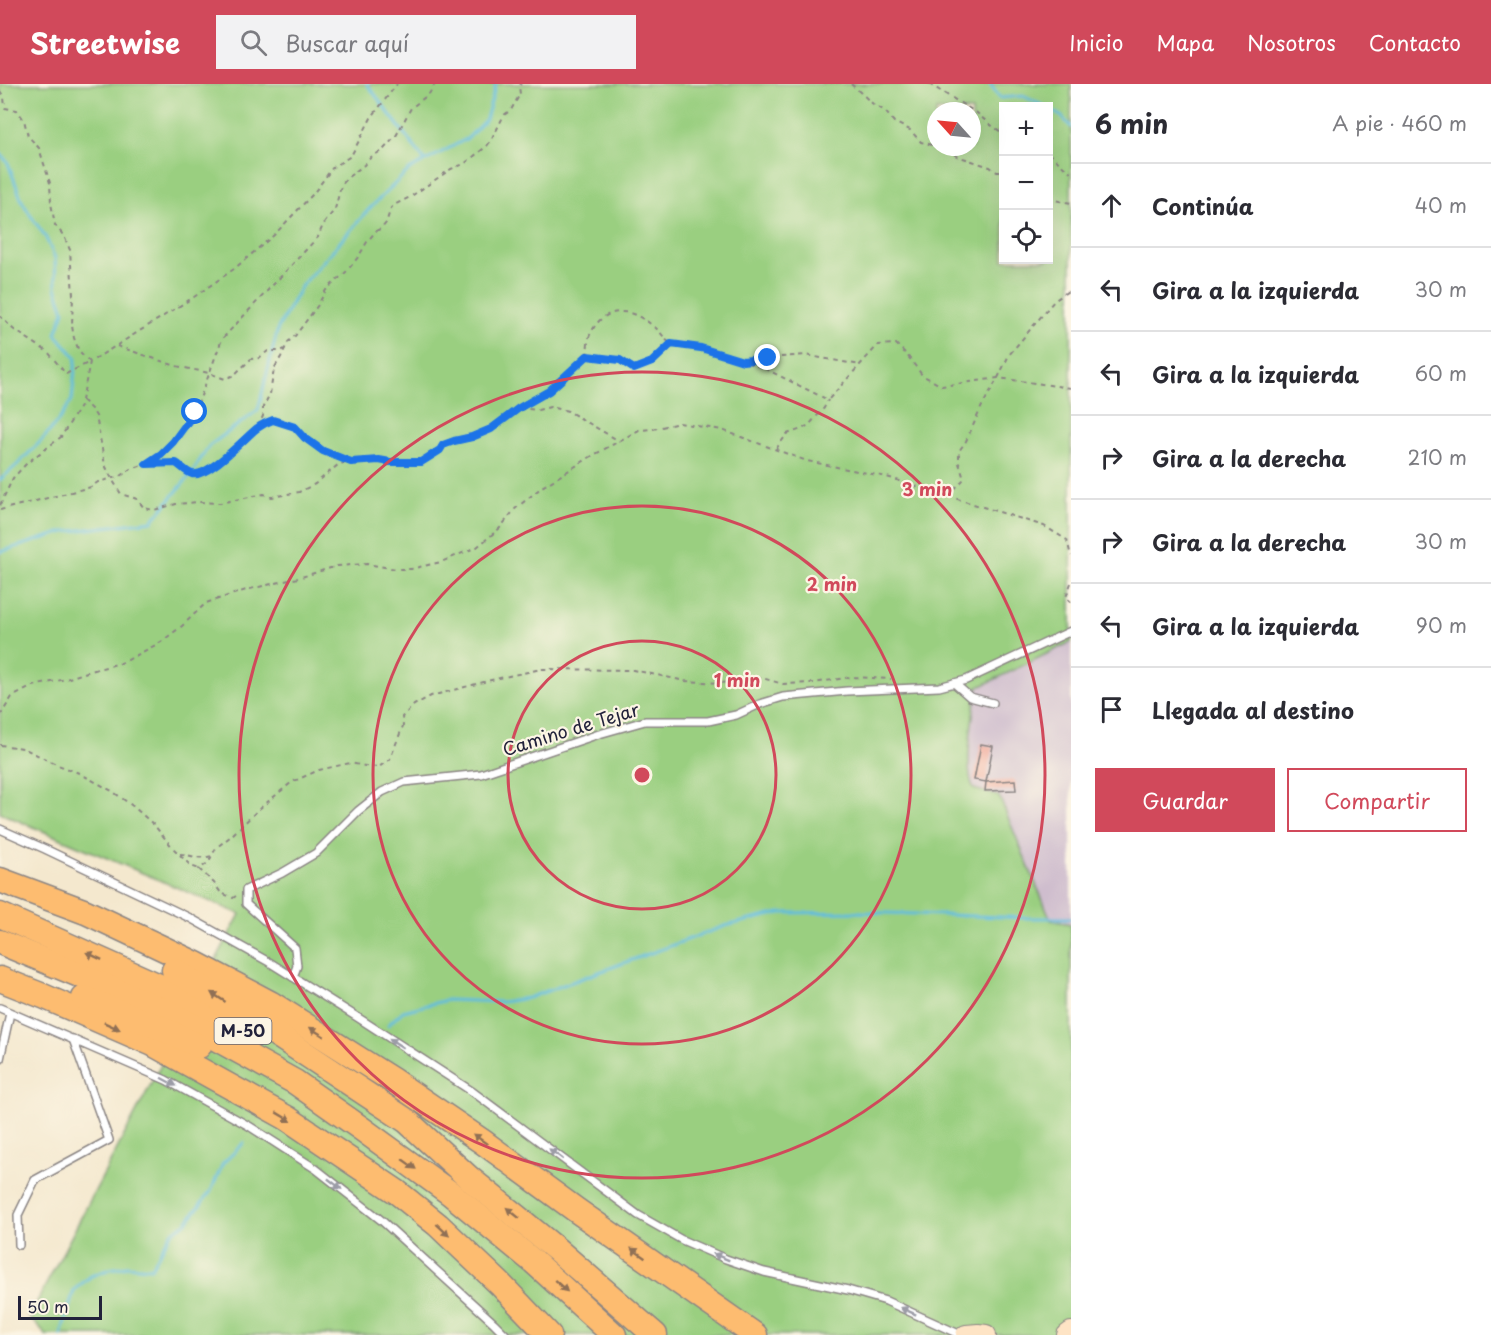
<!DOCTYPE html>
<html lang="es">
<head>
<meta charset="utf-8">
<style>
  body { margin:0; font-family:"Playpen Sans",sans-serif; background:#f2f2f3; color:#2b2b33 }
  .controls { position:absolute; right:18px; top:18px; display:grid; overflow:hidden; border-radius:0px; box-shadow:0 6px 24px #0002 }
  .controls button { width:54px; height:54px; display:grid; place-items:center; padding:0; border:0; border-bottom:2px solid #e1e1e2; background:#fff; color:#2b2b33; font:30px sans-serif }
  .compass { position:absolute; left:927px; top:18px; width:54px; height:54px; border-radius:50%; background:#fff; box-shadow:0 6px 24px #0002; rotate:297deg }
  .scale { position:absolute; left:18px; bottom:15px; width:84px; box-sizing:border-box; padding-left:6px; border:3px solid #22223b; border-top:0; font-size:16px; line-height:21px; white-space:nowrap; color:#22223b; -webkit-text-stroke:4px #fcf5e5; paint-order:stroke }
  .stop { position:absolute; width:18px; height:18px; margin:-14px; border:4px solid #1a73e8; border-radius:50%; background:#fff }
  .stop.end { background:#1a73e8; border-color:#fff; box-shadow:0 2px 6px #0008 }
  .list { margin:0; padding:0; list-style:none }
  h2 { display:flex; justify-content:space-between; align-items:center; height:78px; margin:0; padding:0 24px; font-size:26px }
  h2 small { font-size:20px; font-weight:400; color:#7c7c81 }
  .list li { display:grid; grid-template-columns:39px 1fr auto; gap:18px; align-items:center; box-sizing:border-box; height:84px; padding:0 24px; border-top:2px solid #e1e1e2 }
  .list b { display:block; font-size:22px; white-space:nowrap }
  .list em { font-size:20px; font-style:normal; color:#7c7c81 }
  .actions { display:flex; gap:12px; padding:18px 24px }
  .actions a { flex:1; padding:14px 0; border:2px solid #d1495b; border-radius:0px; text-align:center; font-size:21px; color:#d1495b }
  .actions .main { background:#d1495b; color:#fff }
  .icon { flex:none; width:33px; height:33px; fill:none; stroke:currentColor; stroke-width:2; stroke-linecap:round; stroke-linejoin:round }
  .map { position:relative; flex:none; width:1071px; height:1251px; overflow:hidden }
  header { display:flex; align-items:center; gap:36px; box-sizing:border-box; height:84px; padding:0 30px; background:#d1495b; color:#fff }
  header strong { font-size:28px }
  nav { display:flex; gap:33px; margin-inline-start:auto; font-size:21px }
  .search { width:420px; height:54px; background:#f2f2f3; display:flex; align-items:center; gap:15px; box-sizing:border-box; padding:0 21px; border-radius:0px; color:#7c7c81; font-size:22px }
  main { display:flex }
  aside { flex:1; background:#fff }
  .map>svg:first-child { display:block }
</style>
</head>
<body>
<header>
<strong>Streetwise</strong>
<div class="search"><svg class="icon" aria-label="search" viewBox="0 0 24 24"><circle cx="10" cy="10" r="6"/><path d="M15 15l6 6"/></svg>Buscar aquí</div>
<nav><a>Inicio</a><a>Mapa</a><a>Nosotros</a><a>Contacto</a></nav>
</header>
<main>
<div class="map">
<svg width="1071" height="1251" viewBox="0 0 1071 1251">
  <rect width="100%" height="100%" fill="#fcf5e5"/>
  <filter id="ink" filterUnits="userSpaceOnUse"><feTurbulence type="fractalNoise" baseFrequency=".0167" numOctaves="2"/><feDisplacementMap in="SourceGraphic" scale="12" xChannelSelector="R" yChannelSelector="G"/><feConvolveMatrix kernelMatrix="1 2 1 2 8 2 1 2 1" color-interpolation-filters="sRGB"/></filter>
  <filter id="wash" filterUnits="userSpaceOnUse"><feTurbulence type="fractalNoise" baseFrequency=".008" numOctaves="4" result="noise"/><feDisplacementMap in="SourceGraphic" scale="24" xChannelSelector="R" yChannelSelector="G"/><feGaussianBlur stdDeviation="1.35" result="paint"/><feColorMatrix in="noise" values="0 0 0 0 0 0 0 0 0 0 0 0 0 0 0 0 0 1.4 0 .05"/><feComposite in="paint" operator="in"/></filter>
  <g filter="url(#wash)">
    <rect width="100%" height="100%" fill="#f4e8ce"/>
    <path fill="#cfbdce" d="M1071,558V840L1051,836L999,712L974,705L970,698L968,681L976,604Z"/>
    <path fill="#9acf80" stroke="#5e785e" stroke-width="1.5" fill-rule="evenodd" d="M0,0H1071V558L977,604C974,631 962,683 974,705L999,712L1051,836L1071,840V1251H46L29,1233L240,830L0,729ZM1004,22H1048V176H1004ZM936,27H972V63H936Z"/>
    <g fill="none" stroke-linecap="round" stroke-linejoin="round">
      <g stroke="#5fbcdd" stroke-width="3">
        <path d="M367,0L425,77"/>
        <path d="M990,0L1000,14L1023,12L1044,22"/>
        <path d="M1048,25L1061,32L1071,43"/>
        <path d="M0,69L8,79L22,117L31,132L45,152L55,174L56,204L64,227L56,250L76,274L72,316L59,336L43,355L17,381L0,396"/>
        <path d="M0,468L64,448L152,437L191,390L209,362L258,326L278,244L302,201L371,123L409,86L468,54L486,35L496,0"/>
        <path d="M388,941L403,927L447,916L502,918L528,914L725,842L780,829L860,828L1030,834H1071"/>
        <path d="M61,1251L74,1206L91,1192L110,1185L127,1182L151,1184L171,1149L187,1138L211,1107L223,1079L244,1059"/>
      </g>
    </g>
    <g id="blocks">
      <g fill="#ee9c8f">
        <path d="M981,660L993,662L986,698L974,696Z"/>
        <path d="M1015,696L1016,706L985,707L986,698Z"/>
      </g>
    </g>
  </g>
  <g filter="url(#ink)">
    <use href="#blocks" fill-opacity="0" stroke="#8b8584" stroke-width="1.5"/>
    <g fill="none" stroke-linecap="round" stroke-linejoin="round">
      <g stroke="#8b8584" stroke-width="10">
        <g id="lane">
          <path d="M954,599L970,613L993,619"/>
          <path d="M0,745L45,765L190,834L269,878L357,933L473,1008L638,1131L682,1156L726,1175L764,1188L848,1206L886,1217L961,1251"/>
          <path d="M293,893L297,882L295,864L246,820V806L282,789L316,769L358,727L382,708L404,698L481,690L599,650L645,637H708L736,631L760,620L783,613L847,607L939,603L966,596L1071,547"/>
          <path d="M0,924L166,996L249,1042L316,1085L381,1136L494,1239L506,1251"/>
          <path d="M0,975L10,929"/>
          <path d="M19,1161L18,1131L35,1096L109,1056L73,955"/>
        </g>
      </g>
      <g stroke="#8b8584" stroke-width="22">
        <g id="secondary">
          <path d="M966,1251L978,1250L986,1251"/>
          <path d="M1067,1251L1071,1248"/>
        </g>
      </g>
      <g stroke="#8b8584" stroke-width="27">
        <g id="highway">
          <path d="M0,796L86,828L196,880L270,919L392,996L483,1058L576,1126L755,1251"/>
          <path d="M0,831L177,910L251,952"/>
          <path d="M0,858L168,928L295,998L362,1045L450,1109L534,1178L614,1251"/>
          <path d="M174,886L259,939L407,1037L469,1094L556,1165L655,1251"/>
          <path d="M0,895L43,912L153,960L287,1034L397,1108L438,1141L500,1200L549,1251"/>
          <path d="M84,914L161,944L199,962"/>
        </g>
      </g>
      <g stroke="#8b8584" stroke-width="2" stroke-dasharray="4.5 4.5" stroke-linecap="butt">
        <path d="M851,0L873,20L885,27L894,38L910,46L921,58L936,62"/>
        <path d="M929,0L977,29L988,39L1004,50"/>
        <path d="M0,7L4,13L5,24L17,26L24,36L28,52L39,64L50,99L51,119L55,141L64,152L70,166L73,211L72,242L74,254L79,267L90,278L66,290L48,268L13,245L0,232"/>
        <path d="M938,63L957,72L990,83L997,88H1004"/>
        <path d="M1048,70C1057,74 1062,84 1071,88"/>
        <path d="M1048,115L1071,119"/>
        <path d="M117,262L176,282L209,289L225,295L234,291L251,275L259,274L268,267H280L285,265"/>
        <path d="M587,272C588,265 587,255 591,249C601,227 623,222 643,235C648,238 654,242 658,246C663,251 665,256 671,260"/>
        <path d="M745,276L805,271L860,281"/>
        <path d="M82,316L92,326L96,332L105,381L112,395L121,410L137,415L144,424L154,426L176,420L199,418L220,419L264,410L272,413L299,408L315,400L339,380L351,378"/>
        <path d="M519,324L549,307L587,272L620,276L634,285L652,278L671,260L701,264L764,284L828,316L878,261L896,260L907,271L922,291L942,302L998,294L1071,304"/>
        <path d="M258,343L263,332V323L270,310L274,285L278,278L281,273L288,258L295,252L318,221L326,206L346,188L359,172L367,158L376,147L382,144L386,139L391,124L394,121L410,113L451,85L464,80L487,62L492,55L504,31L511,26L520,10L519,2L521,0"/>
        <path d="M776,365L787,350L802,345L809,341L824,324L828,316"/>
        <path d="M147,380L176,379L191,390H199L208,385L234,366L258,343L273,336L295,343L305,354L323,367L351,378L379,376L390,378H421L440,366L443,361L454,357L472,353L491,345L519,324L538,326L550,323L568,327L619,357"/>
        <path d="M948,412L964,395L959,379V367L966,357L982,322L998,294L1009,271L1054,217L1071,205"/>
        <path d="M0,421L13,394L27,379L61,353L81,321L90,278L194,213L234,185L274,151L313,110L333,83L351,72L371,34L397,0"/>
        <path d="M0,426L91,403L98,398L121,392L129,386L145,380L161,370L173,358L195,328L222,255L318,153L323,141L335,125L341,102L347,94L364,81L371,73L383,66L396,52L411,24L429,10L435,0"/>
        <path d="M1071,499L1066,513L1071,518"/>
        <path d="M0,632L12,613L33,602L66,595L87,588L124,578L161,558L182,542L206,519L246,506L298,494L337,482L367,480L396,485H411L441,478L477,463L500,444L515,425L542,403L592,372L639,346L653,345L679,339L722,346L807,377L887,393L1044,442L1067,456L1071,472"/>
        <path d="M0,661L23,664L58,681L79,689L112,707L134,723L154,741L173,764L191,782L199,785"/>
        <path d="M180,770C193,771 197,776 212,772"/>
        <path d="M236,812L233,814L221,809L214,799L199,785L208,779L216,764L231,752L259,725L292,698L319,686L350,679L365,682L379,683L390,675L403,642L402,633L414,621L431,612L495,595L541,585L633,586L685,597L720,599L762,594L783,600L814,599L851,593L891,595"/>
      </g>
      <use href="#lane" stroke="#fff" stroke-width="7"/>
      <use href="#secondary" stroke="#fee4c5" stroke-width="20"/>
      <use href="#highway" stroke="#fdbc6f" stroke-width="24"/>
    </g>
    <defs><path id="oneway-solid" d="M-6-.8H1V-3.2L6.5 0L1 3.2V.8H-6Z" transform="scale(1.5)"/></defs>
    <g fill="#906f55">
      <use href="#oneway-solid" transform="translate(94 872) rotate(-155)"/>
      <use href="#oneway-solid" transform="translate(218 913) rotate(-147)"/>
      <use href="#oneway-solid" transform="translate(112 942) rotate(24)"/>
      <use href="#oneway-solid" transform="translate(317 948) rotate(-148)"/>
      <use href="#oneway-solid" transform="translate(284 1033) rotate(31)"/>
      <use href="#oneway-solid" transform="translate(480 1055) rotate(-145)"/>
      <use href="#oneway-solid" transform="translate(409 1080) rotate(36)"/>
      <use href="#oneway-solid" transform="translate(513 1129) rotate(-141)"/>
      <use href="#oneway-solid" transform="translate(443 1146) rotate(43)"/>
      <use href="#oneway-solid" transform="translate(638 1169) rotate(-145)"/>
      <use href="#oneway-solid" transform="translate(561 1202) rotate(42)"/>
    </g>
    <g fill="#9c9ca7">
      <use href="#oneway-solid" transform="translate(396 959) rotate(-147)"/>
      <use href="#oneway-solid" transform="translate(169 998) rotate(28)"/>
      <use href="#oneway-solid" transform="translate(556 1070) rotate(-143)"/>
      <use href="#oneway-solid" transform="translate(335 1100) rotate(38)"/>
      <use href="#oneway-solid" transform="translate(721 1173) rotate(-158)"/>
      <use href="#oneway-solid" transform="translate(908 1227) rotate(-156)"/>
    </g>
  </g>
  <g fill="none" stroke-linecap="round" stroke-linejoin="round" filter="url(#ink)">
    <path stroke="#1a73e8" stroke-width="8" d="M195,328L173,358L161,370L146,380L176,379C181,382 186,388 192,390C208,394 244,355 256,345C261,341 267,338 273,336L295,343L305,354L323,367L351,378L379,376L390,378H421L440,366L443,361L454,357L472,353L491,345L519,324L549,307L587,272L620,276L634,285L652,278L671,260L701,264L743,277L768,274"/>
  </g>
  <g fill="none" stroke="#d1495b" stroke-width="3">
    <circle cx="642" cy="691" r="134"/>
    <circle cx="642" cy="691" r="269"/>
    <circle cx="642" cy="691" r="403"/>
  </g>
  <g text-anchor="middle" stroke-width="4.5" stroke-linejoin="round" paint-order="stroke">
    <rect fill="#fcf5e5" stroke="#63616e" stroke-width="1.5" x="214.5" y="934" width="57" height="26" rx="4.5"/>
    <g font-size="16" font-weight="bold" fill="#22223b">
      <text x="243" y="953">M-50</text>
    </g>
    <g font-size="18" fill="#22223b" stroke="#fcf5e5">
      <text transform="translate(571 646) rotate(-17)" y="6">Camino de Tejar</text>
    </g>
  </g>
  <circle cx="642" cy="691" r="9" fill="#d1495b" stroke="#fcf5e5" stroke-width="3"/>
  <g font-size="18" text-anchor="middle" font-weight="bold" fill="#d1495b" stroke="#fcf5e5" stroke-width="4.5" stroke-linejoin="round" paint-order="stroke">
    <text x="927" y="412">3 min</text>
    <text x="832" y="507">2 min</text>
    <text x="737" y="603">1 min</text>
  </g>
</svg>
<div class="controls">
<button>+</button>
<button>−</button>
<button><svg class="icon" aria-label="locate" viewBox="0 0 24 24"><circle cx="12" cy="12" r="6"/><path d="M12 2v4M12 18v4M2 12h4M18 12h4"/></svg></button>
</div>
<svg class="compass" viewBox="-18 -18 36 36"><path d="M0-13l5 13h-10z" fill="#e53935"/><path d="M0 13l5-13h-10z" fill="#7c7c81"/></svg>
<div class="scale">50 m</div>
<div class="stop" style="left:195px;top:328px"></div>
<div class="stop end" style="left:768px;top:274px"></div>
</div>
<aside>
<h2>6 min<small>A pie · 460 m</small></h2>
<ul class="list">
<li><svg class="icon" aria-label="ahead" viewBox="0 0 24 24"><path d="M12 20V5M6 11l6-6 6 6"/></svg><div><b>Continúa</b></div><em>40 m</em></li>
<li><svg class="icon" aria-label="left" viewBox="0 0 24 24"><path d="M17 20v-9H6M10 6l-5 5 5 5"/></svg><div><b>Gira a la izquierda</b></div><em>30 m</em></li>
<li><svg class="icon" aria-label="left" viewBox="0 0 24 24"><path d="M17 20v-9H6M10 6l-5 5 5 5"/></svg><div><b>Gira a la izquierda</b></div><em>60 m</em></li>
<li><svg class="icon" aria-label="right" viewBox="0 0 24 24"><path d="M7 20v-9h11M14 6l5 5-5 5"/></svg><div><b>Gira a la derecha</b></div><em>210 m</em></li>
<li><svg class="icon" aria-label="right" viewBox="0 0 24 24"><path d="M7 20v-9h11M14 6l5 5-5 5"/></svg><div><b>Gira a la derecha</b></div><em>30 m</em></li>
<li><svg class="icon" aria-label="left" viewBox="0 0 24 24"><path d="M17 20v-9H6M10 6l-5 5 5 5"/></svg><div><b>Gira a la izquierda</b></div><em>90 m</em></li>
<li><svg class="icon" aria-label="arrive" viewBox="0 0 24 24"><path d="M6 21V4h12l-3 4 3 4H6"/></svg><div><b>Llegada al destino</b></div></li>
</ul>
<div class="actions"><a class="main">Guardar</a><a>Compartir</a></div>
</aside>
</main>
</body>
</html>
